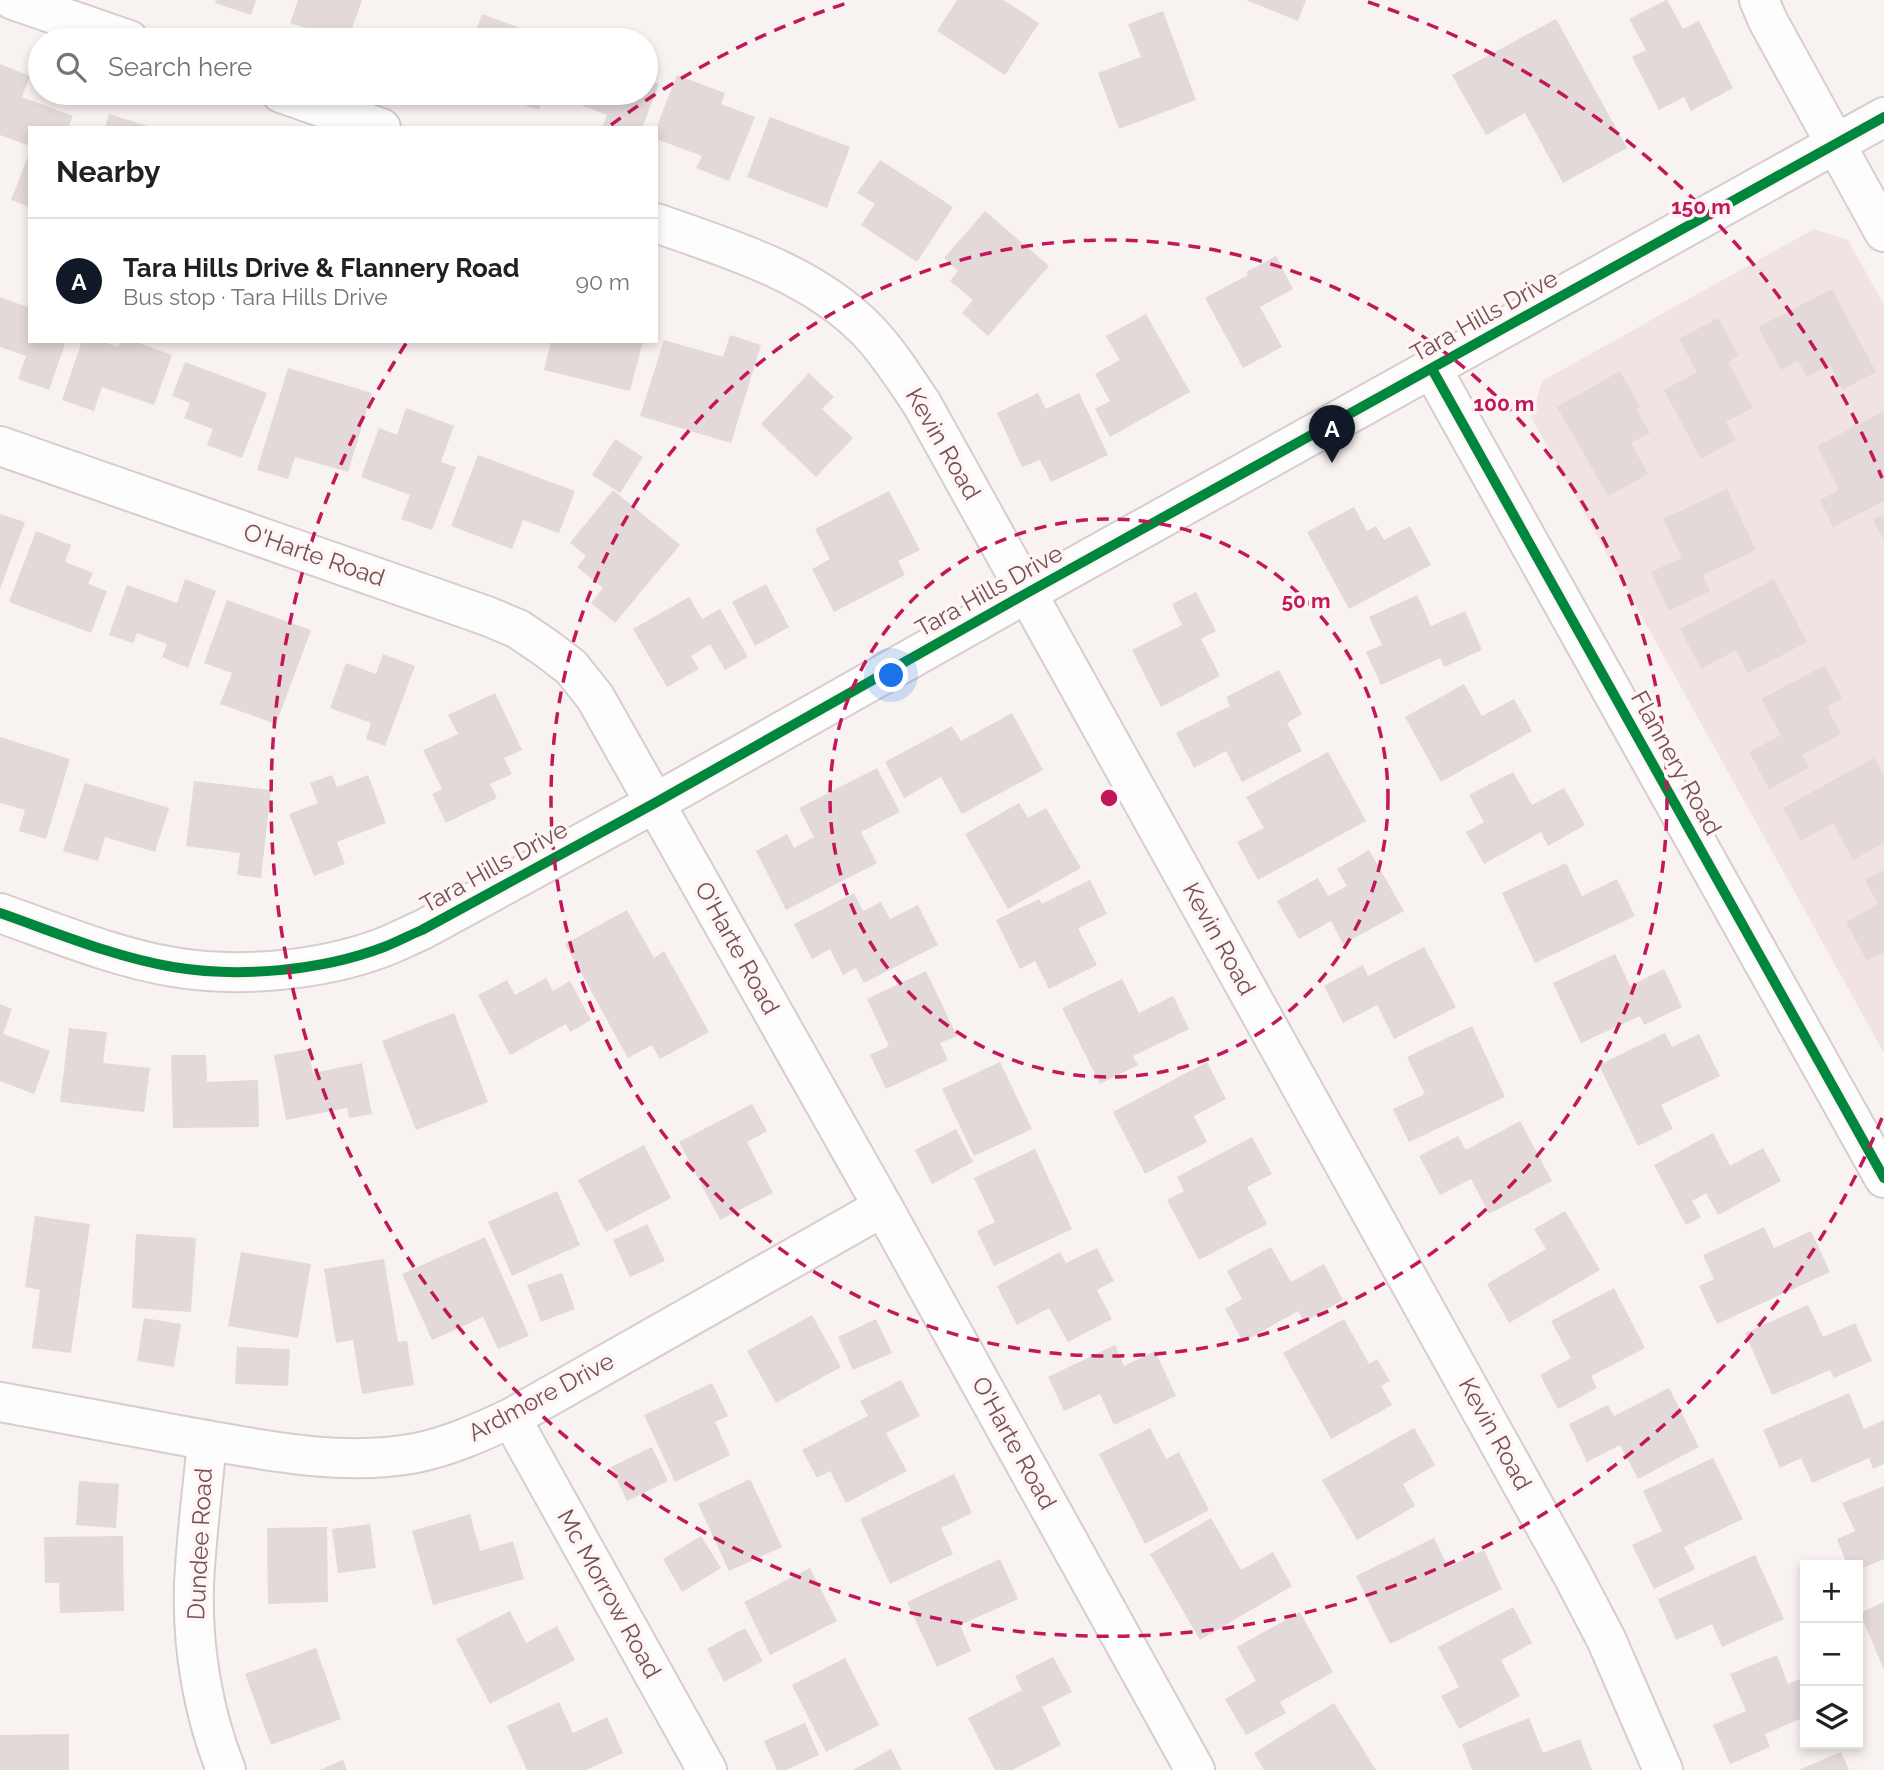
<!DOCTYPE html>
<html lang="en">
<head>
<meta charset="utf-8">
<style>
  body { margin:0; font-family:Raleway,sans-serif; background:#f6f6f6; color:#202124 }
  .controls { position:absolute; right:21px; bottom:21px; display:grid; overflow:hidden; border-radius:0px; box-shadow:0 4px 10px #0003 }
  .controls button { width:63px; height:63px; display:grid; place-items:center; padding:0; border:0; border-bottom:2px solid #e0e0e0; background:#fff; color:#202124; font:35px sans-serif }
  .you { position:absolute; left:892px; top:676px; width:24px; height:24px; margin:-18px; border:5px solid #fff; border-radius:50%; background:#1a73e8; box-shadow:0 0 0 10px #1a73e833 }
  .badge { display:grid; place-items:center; width:46px; height:46px; border-radius:50%; background:#111827; color:#fff; font-size:23px; font-weight:700 }
  .pin { position:absolute; translate:-50% -58px; filter:drop-shadow(0 2px 4px #0008) }
  .pin::after { content:''; position:absolute; top:37px; width:24px; height:21px; background:inherit; clip-path:polygon(0 0,100% 0,50% 100%) }
  .list { margin:0; padding:0; list-style:none }
  h2 { display:flex; justify-content:space-between; align-items:center; height:91px; margin:0; padding:0 28px; font-size:30px }
  h2 small { font-size:23px; font-weight:400; color:#757577 }
  .list li { display:grid; grid-template-columns:46px 1fr auto; gap:21px; align-items:center; box-sizing:border-box; height:126px; padding:0 28px; border-top:2px solid #e0e0e0 }
  .list b { display:block; font-size:26px; white-space:nowrap }
  .list p { margin:0; font-size:23px; white-space:nowrap; color:#757577 }
  .list em { font-size:23px; font-style:normal; color:#757577 }
  .icon { flex:none; width:38px; height:38px; fill:none; stroke:currentColor; stroke-width:2; stroke-linecap:round; stroke-linejoin:round }
  .map { position:relative; flex:none; width:1884px; height:1770px; overflow:hidden }
  .search { position:absolute; background:#fff; box-shadow:0 4px 10px #0003; left:28px; top:28px; width:630px; height:77px; display:flex; align-items:center; gap:18px; box-sizing:border-box; padding:0 24px; border-radius:38px; color:#757577; font-size:26px }
  .panel { position:absolute; background:#fff; box-shadow:0 4px 10px #0003; left:28px; top:126px; width:630px; height:217px; border-radius:0px }
  .map>svg:first-child { display:block }
</style>
</head>
<body>
<div class="map">
<svg width="1884" height="1770" viewBox="0 0 1884 1770">
  <rect width="100%" height="100%" fill="#f8f2f0"/>
  <path fill="#f1e3e1" d="M1814,229L1848,240L1884,305V1053L1531,417L1542,381Z"/>
  <g fill="#e4d9d9">
    <path d="M216,0H256L251,15L215,3Z"/>
    <path d="M298,0H362L348,40H341L290,23Z"/>
    <path d="M957,0H1003L1039,23L1005,75L937,31Z"/>
    <path d="M1246,0H1306L1298,21Z"/>
    <path d="M1666,0H1667L1683,29L1699,21L1733,88L1691,111L1684,97L1659,110L1632,57L1646,50L1629,19Z"/>
    <path d="M1163,11L1196,100L1119,129L1098,73L1141,57L1128,24Z"/>
    <path d="M482,14L553,40H472Z"/>
    <path d="M1556,19L1627,148L1563,183L1525,113L1486,135L1452,75Z"/>
    <path d="M0,64L30,76L22,97L73,116L68,128H30V146L0,135Z"/>
    <path d="M677,75L725,93L721,104L755,117L729,181L696,168L702,156L656,139V128Z"/>
    <path d="M646,79L659,84L642,128H602L607,115L560,97L561,93H646Z"/>
    <path d="M506,93H546L539,110L504,98Z"/>
    <path d="M109,114L151,127L150,128H105Z"/>
    <path d="M770,117L850,147L827,208L747,177Z"/>
    <path d="M30,151V207L11,200Z"/>
    <path d="M880,160L953,207L917,262L861,225L875,204L857,193Z"/>
    <path d="M985,211L1049,266L988,336L962,313L973,300L950,281L958,271L944,258Z"/>
    <path d="M1276,256L1293,289L1260,307L1282,347L1243,368L1205,298L1248,275L1246,272Z"/>
    <path d="M1832,289L1876,372L1842,390L1830,365L1807,377L1798,361L1781,370L1758,327Z"/>
    <path d="M0,297L30,308V341H66L49,390L18,379L26,356L0,347Z"/>
    <path d="M1146,314L1190,392L1110,437L1095,409L1110,401L1095,374L1120,360L1106,336Z"/>
    <path d="M1718,318L1739,356L1728,362L1753,408L1726,422L1736,440L1701,459L1664,390L1697,372L1679,339Z"/>
    <path d="M730,335L761,345L731,443L640,416L664,340L723,357Z"/>
    <path d="M82,341H102L118,347L120,341H133L172,355L154,405L102,387L94,411L62,400Z"/>
    <path d="M551,341H643L630,391L544,370Z"/>
    <path d="M185,362L267,393L242,458L207,445L213,429L184,418L190,403L172,396Z"/>
    <path d="M288,368L372,393L348,472L295,457L288,479L257,470Z"/>
    <path d="M1620,371L1640,407L1637,410L1650,433L1631,443L1648,474L1608,496L1557,407Z"/>
    <path d="M809,373L834,397L822,409L853,438L816,477L761,424Z"/>
    <path d="M1038,393L1046,409L1079,393L1108,455L1051,482L1040,460L1022,467L997,413Z"/>
    <path d="M406,408L454,426L441,462L456,467L432,530L401,519L410,495L361,477L379,428L397,435Z"/>
    <path d="M1884,411V501L1833,527L1820,500L1839,490L1817,446Z"/>
    <path d="M615,439L643,457L620,493L592,475Z"/>
    <path d="M478,455L575,491L559,533L523,520L512,549L451,526Z"/>
    <path d="M1727,489L1756,550L1703,575L1710,591L1669,611L1651,572L1682,558L1663,519Z"/>
    <path d="M613,490L680,545L615,623L591,603L603,588L577,567L586,556L570,543Z"/>
    <path d="M889,491L920,550L898,561L905,575L834,612L812,569L830,559L815,529Z"/>
    <path d="M1354,507L1367,531L1376,526L1384,540L1410,526L1431,565L1349,609L1307,532Z"/>
    <path d="M0,514L25,522L0,589Z"/>
    <path d="M1884,514V540L1873,520Z"/>
    <path d="M36,531L71,545L65,562L93,573L88,584L107,591L91,633L9,602Z"/>
    <path d="M185,579L216,591L188,668L162,657L167,644L137,633L133,643L109,635L127,585L177,603Z"/>
    <path d="M1774,579L1807,642L1748,673L1736,650L1701,669L1680,629Z"/>
    <path d="M766,584L789,627L755,646L732,602Z"/>
    <path d="M1196,592L1216,631L1201,639L1220,676L1161,707L1132,650L1182,625L1172,604Z"/>
    <path d="M1417,595L1431,626L1465,611L1482,650L1444,667L1440,658L1381,685L1366,652L1382,645L1369,617Z"/>
    <path d="M689,597L702,619L720,609L748,657L725,670L710,644L691,656L699,669L667,687L633,629Z"/>
    <path d="M227,600L311,630L276,724L220,704L232,673L204,663Z"/>
    <path d="M383,654L415,666L385,746L366,739L371,723L330,708L346,663L376,674Z"/>
    <path d="M1825,665L1842,698L1827,707L1841,734L1802,755L1809,768L1769,789L1749,752L1781,735L1761,699Z"/>
    <path d="M1279,670L1302,714L1287,723L1302,751L1242,782L1226,751L1194,768L1176,733L1230,706L1226,697Z"/>
    <path d="M1464,684L1482,716L1514,699L1532,731L1441,782L1405,717Z"/>
    <path d="M495,693L522,750L504,758L512,774L490,784L497,798L446,823L432,794L442,789L423,750L458,734L448,715Z"/>
    <path d="M1012,713L1043,770L962,814L941,777L904,798L885,762L952,726L961,741Z"/>
    <path d="M0,737L70,759L46,839L19,831L25,810L0,803Z"/>
    <path d="M1328,752L1366,821L1258,880L1237,842L1264,828L1246,797Z"/>
    <path d="M1874,758L1884,775V843L1853,860L1833,823L1801,841L1783,808Z"/>
    <path d="M877,768L900,812L861,832L877,863L786,910L756,851L787,834L794,848L814,837L799,808Z"/>
    <path d="M1513,772L1532,805L1564,788L1585,825L1548,846L1541,832L1484,864L1466,832L1484,822L1469,795Z"/>
    <path d="M332,775L337,787L368,775L386,823L337,842L345,864L314,876L289,814L318,803L310,783Z"/>
    <path d="M194,781L271,790L261,878L237,875L240,853L186,846Z"/>
    <path d="M85,783L169,808L155,852L105,837L98,861L63,851Z"/>
    <path d="M1019,803L1028,818L1046,808L1081,868L1008,909L965,834Z"/>
    <path d="M1369,850L1404,911L1343,944L1331,921L1299,939L1277,901L1318,878L1328,896L1347,886L1337,869Z"/>
    <path d="M1566,863L1582,896L1617,879L1635,916L1535,963L1502,893Z"/>
    <path d="M1884,870V952L1867,961L1846,922L1878,904L1865,880Z"/>
    <path d="M1090,880L1107,914L1078,928L1097,965L1049,989L1035,961L1020,969L996,920L1039,899L1042,904Z"/>
    <path d="M854,893L863,911L881,902L890,919L918,905L938,945L864,983L856,968L843,975L830,949L812,959L794,924Z"/>
    <path d="M627,910L654,958L664,951L709,1032L660,1059L652,1045L628,1058L565,944Z"/>
    <path d="M1424,947L1456,1007L1394,1039L1377,1005L1343,1023L1324,986L1363,965L1368,976Z"/>
    <path d="M1615,954L1630,986L1664,969L1682,1007L1644,1025L1640,1016L1581,1043L1553,983Z"/>
    <path d="M926,971L957,1036L940,1043L948,1060L886,1089L870,1055L889,1046L867,999Z"/>
    <path d="M546,978L553,991L570,981L591,1020L570,1032L566,1024L510,1055L478,995L507,980L515,995Z"/>
    <path d="M1122,979L1139,1013L1173,996L1189,1029L1133,1056L1138,1065L1100,1084L1062,1008Z"/>
    <path d="M0,1004L12,1009L3,1034L50,1051L34,1094L0,1081Z"/>
    <path d="M454,1013L488,1102L416,1130L382,1041Z"/>
    <path d="M1472,1026L1505,1097L1409,1142L1393,1109L1425,1094L1407,1057Z"/>
    <path d="M69,1028L107,1032L103,1063L150,1068L144,1112L60,1102Z"/>
    <path d="M1665,1033L1672,1047L1699,1034L1720,1076L1661,1105L1673,1129L1638,1146L1599,1065Z"/>
    <path d="M308,1049L313,1073L362,1063L372,1114L349,1118L347,1108L286,1120L274,1055Z"/>
    <path d="M171,1055H206L207,1082L258,1080L259,1127L173,1128Z"/>
    <path d="M1000,1062L1032,1129L974,1156L942,1089Z"/>
    <path d="M1207,1062L1226,1099L1194,1116L1207,1142L1145,1174L1113,1112Z"/>
    <path d="M752,1104L767,1131L747,1142L773,1193L720,1220L679,1142Z"/>
    <path d="M1520,1121L1552,1181L1489,1214L1471,1179L1440,1195L1419,1156L1458,1136L1466,1150Z"/>
    <path d="M956,1129L973,1162L932,1184L915,1150Z"/>
    <path d="M1713,1133L1730,1166L1763,1148L1781,1181L1718,1215L1706,1193L1692,1201L1701,1217L1686,1225L1654,1165Z"/>
    <path d="M1252,1137L1272,1174L1247,1187L1267,1224L1199,1260L1167,1200L1184,1191L1177,1177Z"/>
    <path d="M644,1145L671,1198L606,1232L578,1180Z"/>
    <path d="M1035,1149L1072,1229L994,1266L977,1231L995,1222L974,1178Z"/>
    <path d="M557,1191L580,1245L512,1276L488,1222Z"/>
    <path d="M1565,1211L1600,1270L1509,1323L1487,1284L1546,1249L1534,1229Z"/>
    <path d="M35,1216L90,1224L71,1353L32,1348L40,1290L25,1287Z"/>
    <path d="M647,1224L665,1261L630,1277L613,1240Z"/>
    <path d="M1764,1227L1774,1248L1811,1231L1830,1272L1717,1324L1699,1286L1714,1279L1703,1255Z"/>
    <path d="M136,1234L196,1238L191,1312L132,1308Z"/>
    <path d="M485,1237L529,1336L498,1349L483,1317L432,1340L402,1274Z"/>
    <path d="M1271,1247L1291,1282L1324,1264L1343,1300L1304,1322L1298,1311L1243,1342L1225,1309L1242,1299L1227,1271Z"/>
    <path d="M1097,1248L1114,1281L1097,1290L1112,1319L1068,1342L1049,1308L1017,1325L997,1286L1060,1252L1066,1263Z"/>
    <path d="M241,1252L311,1264L298,1338L228,1326Z"/>
    <path d="M384,1259L398,1342L407,1341L414,1385L362,1394L353,1340L336,1343L324,1269Z"/>
    <path d="M562,1273L575,1309L541,1322L527,1285Z"/>
    <path d="M1614,1288L1645,1348L1591,1376L1597,1388L1558,1409L1540,1375L1571,1358L1551,1321Z"/>
    <path d="M1808,1305L1823,1337L1855,1323L1872,1361L1834,1378L1830,1370L1772,1395L1745,1333Z"/>
    <path d="M812,1315L841,1367L776,1403L747,1351Z"/>
    <path d="M144,1318L181,1324L174,1367L137,1361Z"/>
    <path d="M876,1319L892,1353L853,1370L838,1337Z"/>
    <path d="M1344,1319L1369,1364L1377,1359L1390,1381L1381,1386L1392,1405L1331,1439L1283,1353Z"/>
    <path d="M1115,1345L1124,1366L1155,1351L1176,1396L1114,1425L1100,1394L1064,1411L1048,1377Z"/>
    <path d="M237,1347L290,1349L288,1386L235,1384Z"/>
    <path d="M901,1380L920,1416L886,1433L907,1471L846,1503L830,1471L817,1478L802,1450L868,1416L860,1401Z"/>
    <path d="M712,1383L728,1416L715,1422L730,1455L675,1482L644,1415Z"/>
    <path d="M1669,1388L1699,1447L1638,1479L1620,1445L1587,1462L1569,1424L1608,1405L1614,1416Z"/>
    <path d="M1849,1393L1864,1429L1884,1420V1464L1873,1469L1869,1458L1812,1483L1801,1458L1780,1468L1763,1430Z"/>
    <path d="M1150,1428L1166,1459L1179,1452L1209,1510L1145,1544L1099,1454Z"/>
    <path d="M1414,1428L1435,1465L1403,1484L1415,1506L1357,1540L1322,1480Z"/>
    <path d="M652,1447L668,1481L627,1501L611,1467Z"/>
    <path d="M1713,1458L1743,1519L1684,1547L1695,1569L1654,1589L1632,1545L1662,1531L1643,1491Z"/>
    <path d="M954,1474L972,1513L941,1528L953,1554L890,1584L860,1519Z"/>
    <path d="M750,1479L782,1547L729,1571L698,1504Z"/>
    <path d="M79,1481L119,1484L116,1528L76,1525Z"/>
    <path d="M1884,1486V1559L1858,1570V1565H1847L1837,1539L1855,1531L1842,1503Z"/>
    <path d="M470,1514L480,1551L513,1541L524,1579L433,1605L412,1531Z"/>
    <path d="M1211,1518L1241,1570L1273,1552L1292,1586L1200,1640L1150,1554Z"/>
    <path d="M370,1524L376,1568L338,1573L332,1529Z"/>
    <path d="M327,1527L328,1602L268,1604L267,1528Z"/>
    <path d="M123,1536L124,1611L60,1613L59,1583H45L44,1537Z"/>
    <path d="M701,1536L721,1568L682,1592L663,1559Z"/>
    <path d="M1434,1538L1448,1567L1484,1550L1502,1589L1390,1644L1356,1576Z"/>
    <path d="M1755,1555L1784,1619L1722,1647L1712,1624L1676,1640L1658,1599Z"/>
    <path d="M1000,1559L1018,1599L960,1625L971,1651L937,1667L907,1602Z"/>
    <path d="M810,1568L837,1621L770,1655L744,1602Z"/>
    <path d="M1884,1602V1670L1860,1613Z"/>
    <path d="M1513,1607L1532,1643L1501,1660L1520,1696L1459,1729L1441,1696L1459,1687L1438,1647Z"/>
    <path d="M510,1611L526,1643L557,1626L575,1660L490,1704L456,1639Z"/>
    <path d="M1300,1612L1333,1672L1280,1702L1286,1713L1246,1735L1225,1699L1256,1681L1237,1647Z"/>
    <path d="M745,1628L763,1661L724,1682L707,1649Z"/>
    <path d="M316,1648L341,1719L271,1745L245,1674Z"/>
    <path d="M1777,1655L1788,1684L1805,1677V1717L1765,1734L1770,1747L1730,1764L1713,1725L1746,1711L1730,1674Z"/>
    <path d="M1053,1657L1072,1692L1042,1707L1061,1745L1012,1770H995L968,1718L1022,1690L1015,1676Z"/>
    <path d="M845,1658L879,1725L826,1752L792,1685Z"/>
    <path d="M559,1702L573,1733L607,1717L623,1753L586,1770H527L507,1726Z"/>
    <path d="M1334,1703L1376,1770H1264L1254,1753Z"/>
    <path d="M1529,1718L1543,1753L1580,1739L1592,1770H1472L1462,1744Z"/>
    <path d="M805,1723L819,1755L786,1770H777L764,1741Z"/>
    <path d="M69,1734V1770H0V1735Z"/>
    <path d="M891,1749L902,1770H853Z"/>
    <path d="M1841,1752L1849,1770H1798Z"/>
    <path d="M343,1760L347,1770H320Z"/>
  </g>
  <g fill="none" stroke-linecap="round" stroke-linejoin="round">
    <g stroke="#d7cdcc" stroke-width="42">
      <g id="minor">
        <path d="M13,0L129,40"/>
        <path d="M1759,0L1768,21L1884,232"/>
        <path d="M281,93L381,128"/>
        <path d="M656,223C730,249 812,273 868,331C889,353 905,379 922,404L1573,1576L1606,1639L1663,1770"/>
        <path d="M1432,369L1884,1178"/>
        <path d="M0,446L487,616L518,629L546,648L571,667L595,697L883,1207L1195,1770"/>
        <path d="M0,913C57,933 114,957 173,967C239,978 321,971 384,947C397,942 410,935 422,930L655,803L1027,593L1884,117"/>
        <path d="M0,1402C63,1414 126,1425 189,1437C264,1450 341,1467 416,1453C450,1446 481,1432 511,1418L883,1207"/>
        <path d="M511,1418L707,1770"/>
        <path d="M207,1440C203,1488 196,1537 194,1585C192,1647 203,1713 226,1770"/>
      </g>
    </g>
    <use href="#minor" stroke="#fefdfd" stroke-width="38"/>
    <g stroke="#fef5f4" stroke-width="15">
      <g id="cycleway">
        <path d="M1432,369L1884,1178"/>
        <path d="M0,913C57,933 114,957 173,967C239,978 321,971 384,947C397,942 410,935 422,930L655,803L1027,593L1884,117"/>
      </g>
    </g>
    <use href="#cycleway" stroke="#00873e" stroke-width="10"/>
  </g>
  <g fill="none" stroke="#c2185b" stroke-width="3.5" stroke-dasharray="12 9">
    <circle cx="1109" cy="798" r="279"/>
    <circle cx="1109" cy="798" r="558"/>
    <path d="M1882 1118A837 837 0 1 1 407 342M611 125A837 837 0 0 1 850 2M1368 2A837 837 0 0 1 1882 478"/>
  </g>
  <g text-anchor="middle" stroke-width="7" stroke-linejoin="round" paint-order="stroke">
    <g font-size="24" fill="#755154" stroke="#fef5f4">
      <text transform="translate(1484 316) rotate(-29)" y="8">Tara Hills Drive</text>
      <text transform="translate(943 444) rotate(60)" y="8">Kevin Road</text>
      <text transform="translate(314 555) rotate(19)" y="8">O'Harte Road</text>
      <text transform="translate(989 591) rotate(-29)" y="8">Tara Hills Drive</text>
      <text transform="translate(1676 763) rotate(61)" y="8">Flannery Road</text>
      <text transform="translate(494 867) rotate(-29)" y="8">Tara Hills Drive</text>
      <text transform="translate(1219 939) rotate(61)" y="8">Kevin Road</text>
      <text transform="translate(737 948) rotate(61)" y="8">O'Harte Road</text>
      <text transform="translate(541 1397) rotate(-28)" y="8">Ardmore Drive</text>
      <text transform="translate(1495 1434) rotate(61)" y="8">Kevin Road</text>
      <text transform="translate(1014 1443) rotate(61)" y="8">O'Harte Road</text>
      <text transform="translate(200 1544) rotate(-87)" y="8">Dundee Road</text>
      <text transform="translate(609 1594) rotate(61)" y="8">Mc Morrow Road</text>
    </g>
  </g>
  <circle cx="1109" cy="798" r="10" fill="#c2185b" stroke="#fef5f4" stroke-width="3.5"/>
  <g font-size="21" text-anchor="middle" font-weight="bold" fill="#c2185b" stroke="#fef5f4" stroke-width="7" stroke-linejoin="round" paint-order="stroke">
    <text x="1701" y="214">150 m</text>
    <text x="1504" y="411">100 m</text>
    <text x="1306" y="608">50 m</text>
  </g>
</svg>
<div class="controls">
<button>+</button>
<button>−</button>
<button><svg class="icon" aria-label="layers" viewBox="0 0 24 24"><path d="M12 4l9 5-9 5-9-5zM3 14l9 5 9-5"/></svg></button>
</div>
<div class="you"></div>
<div class="pin badge" style="left:1332px;top:463px">A</div>
<div class="search"><svg class="icon" aria-label="search" viewBox="0 0 24 24"><circle cx="10" cy="10" r="6"/><path d="M15 15l6 6"/></svg>Search here</div>
<section class="panel">
<h2>Nearby<small></small></h2>
<ul class="list">
<li><span class="badge">A</span><div><b>Tara Hills Drive &amp; Flannery Road</b><p>Bus stop · Tara Hills Drive</p></div><em>90 m</em></li>
</ul>
</section>
</div>
</body>
</html>
